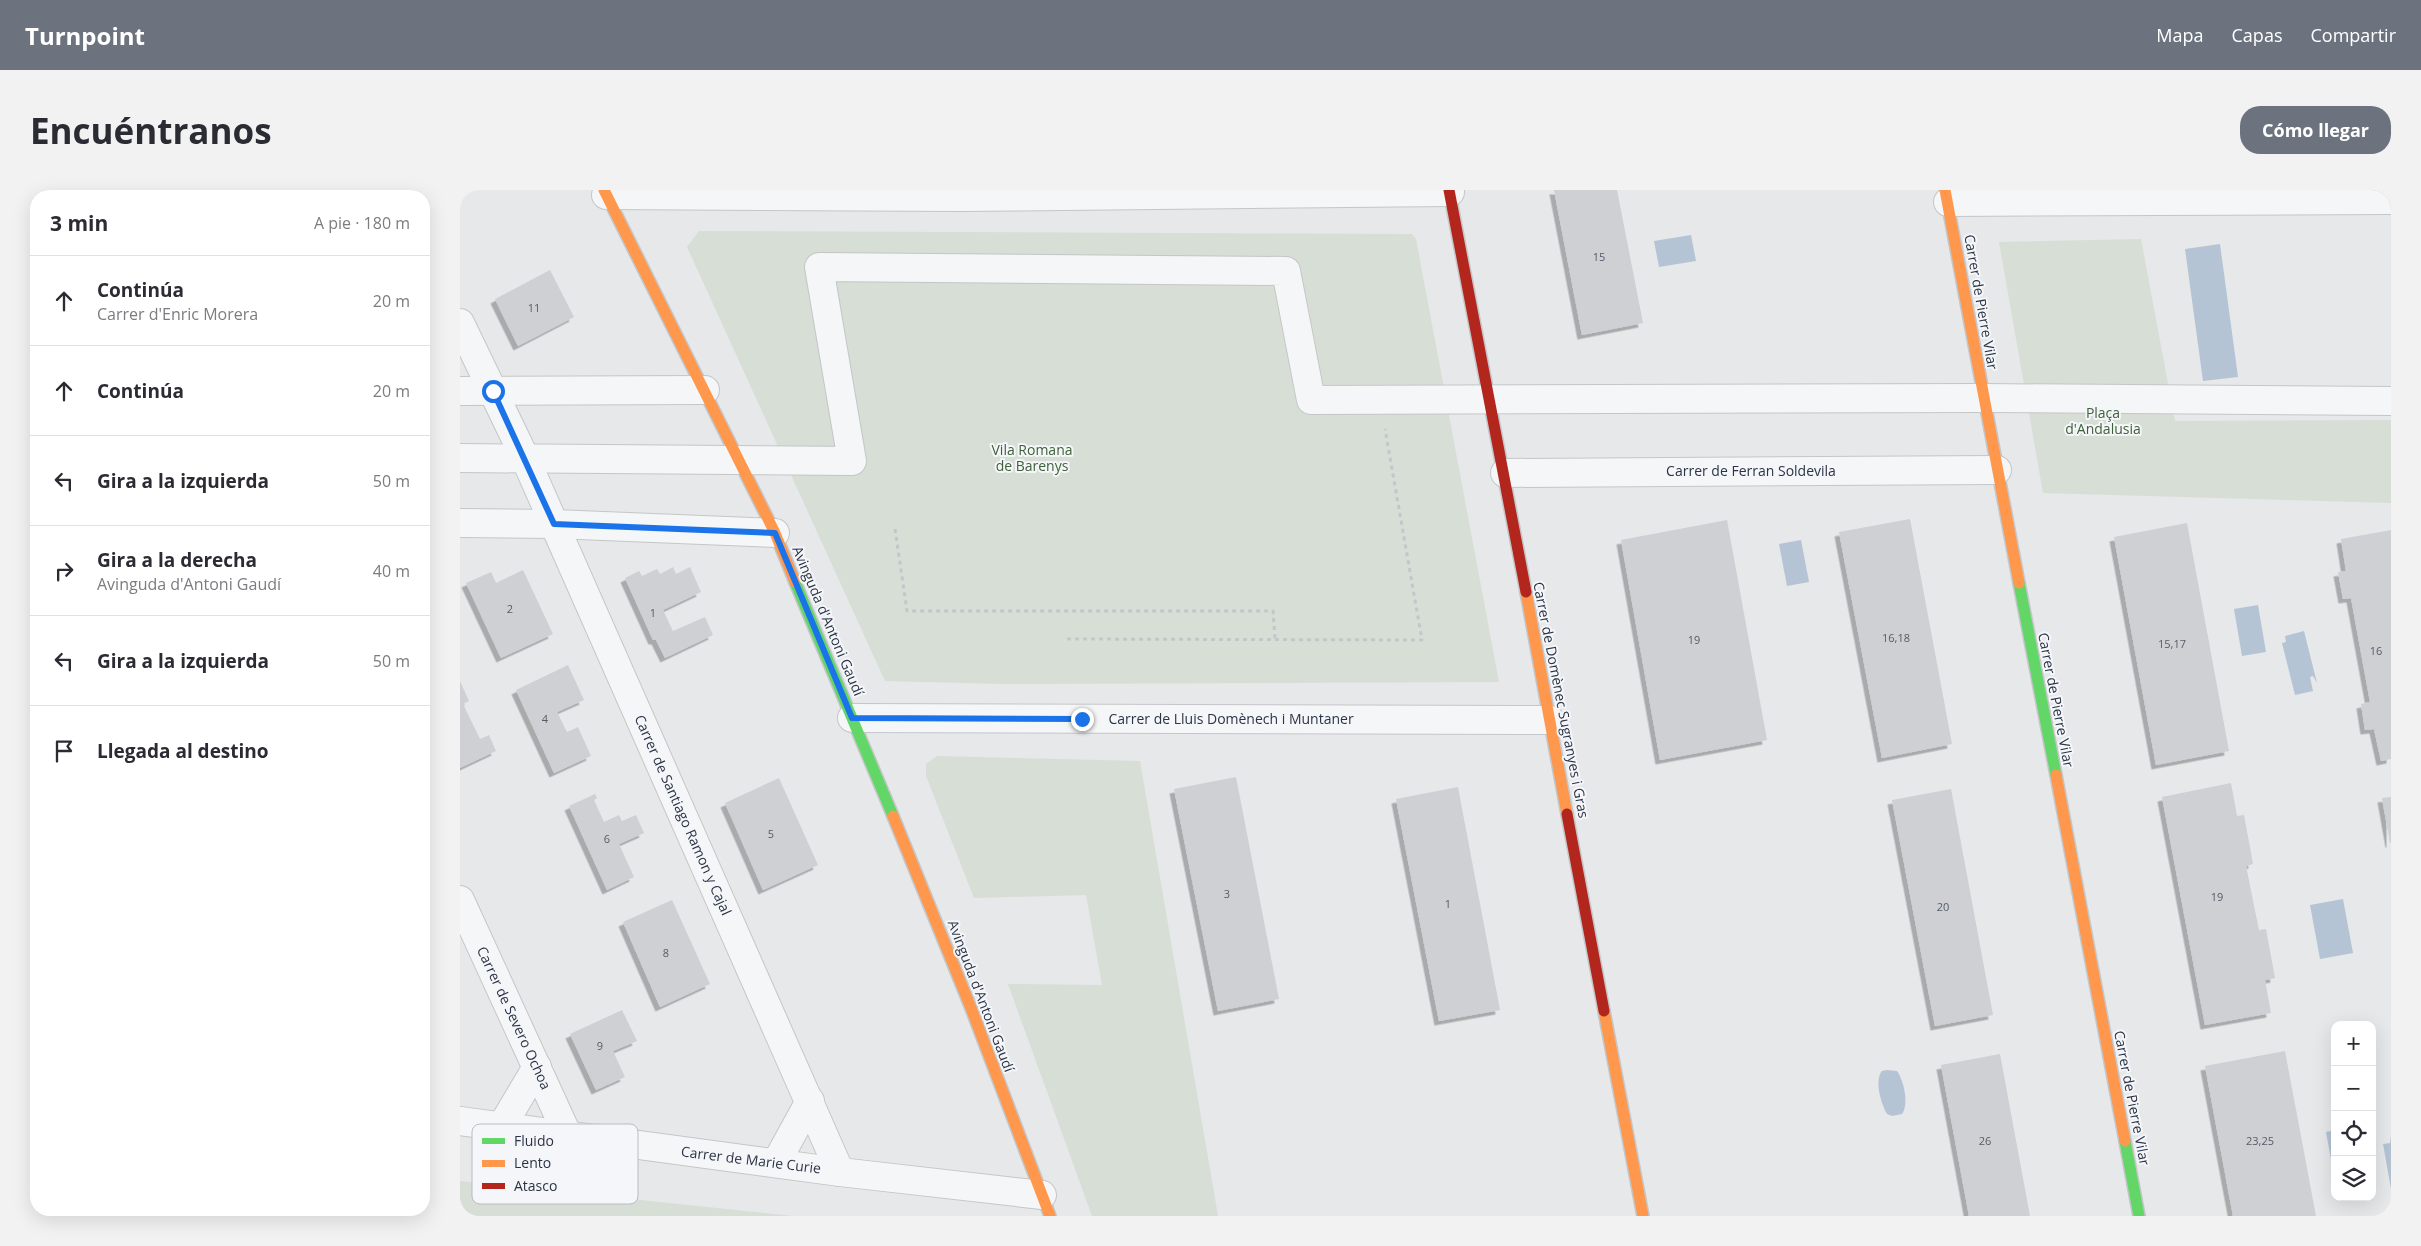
<!DOCTYPE html>
<html lang="es">
<head>
<meta charset="utf-8">
<style>
  body { margin:0; font-family:"Open Sans",sans-serif; background:#f2f2f3; color:#2b2b33 }
  .controls { position:absolute; right:15px; bottom:15px; display:grid; overflow:hidden; border-radius:10px; box-shadow:0 5px 20px #0002 }
  .controls button { width:45px; height:45px; display:grid; place-items:center; padding:0; border:0; border-bottom:1px solid #e1e1e2; background:#fff; color:#2b2b33; font:25px sans-serif }
  .stop { position:absolute; width:15px; height:15px; margin:-11px; border:4px solid #1a73e8; border-radius:50%; background:#fff }
  .stop.end { background:#1a73e8; border-color:#fff; box-shadow:0 1px 5px #0008 }
  .list { margin:0; padding:0; list-style:none }
  h2 { display:flex; justify-content:space-between; align-items:center; height:65px; margin:0; padding:0 20px; font-size:21px }
  h2 small { font-size:16px; font-weight:400; color:#7c7c81 }
  .list li { display:grid; grid-template-columns:32px 1fr auto; gap:15px; align-items:center; box-sizing:border-box; height:90px; padding:0 20px; border-top:1px solid #e1e1e2 }
  .list b { display:block; font-size:19px; white-space:nowrap }
  .list p { margin:0; font-size:16px; white-space:nowrap; color:#7c7c81 }
  .list em { font-size:16px; font-style:normal; color:#7c7c81 }
  .icon { flex:none; width:28px; height:28px; fill:none; stroke:currentColor; stroke-width:2; stroke-linecap:round; stroke-linejoin:round }
  .map { position:relative; flex:none; width:1931px; height:1026px; overflow:hidden; border-radius:20px }
  header { display:flex; align-items:center; gap:30px; box-sizing:border-box; height:70px; padding:0 25px; background:#6c737f; color:#fff }
  header strong { font-size:24px }
  nav { display:flex; gap:28px; margin-inline-start:auto; font-size:18px }
  .intro { display:flex; align-items:center; justify-content:space-between; box-sizing:border-box; height:120px; padding:0 30px }
  h1 { margin:0; font-size:35px }
  .button { padding:12px 22px; border-radius:20px; background:#6c737f; color:#fff; font-size:18px; font-weight:700 }
  main { display:flex; gap:30px; padding:0 30px }
  aside { flex:1; background:#fff; border-radius:20px; box-shadow:0 5px 20px #0002 }
  .map>svg:first-child { display:block }
</style>
</head>
<body>
<header>
<strong>Turnpoint</strong>
<nav><a>Mapa</a><a>Capas</a><a>Compartir</a></nav>
</header>
<div class="intro"><h1>Encuéntranos</h1><a class="button">Cómo llegar</a></div>
<main>
<aside>
<h2>3 min<small>A pie · 180 m</small></h2>
<ul class="list">
<li><svg class="icon" aria-label="ahead" viewBox="0 0 24 24"><path d="M12 20V5M6 11l6-6 6 6"/></svg><div><b>Continúa</b><p>Carrer d'Enric Morera</p></div><em>20 m</em></li>
<li><svg class="icon" aria-label="ahead" viewBox="0 0 24 24"><path d="M12 20V5M6 11l6-6 6 6"/></svg><div><b>Continúa</b></div><em>20 m</em></li>
<li><svg class="icon" aria-label="left" viewBox="0 0 24 24"><path d="M17 20v-9H6M10 6l-5 5 5 5"/></svg><div><b>Gira a la izquierda</b></div><em>50 m</em></li>
<li><svg class="icon" aria-label="right" viewBox="0 0 24 24"><path d="M7 20v-9h11M14 6l5 5-5 5"/></svg><div><b>Gira a la derecha</b><p>Avinguda d'Antoni Gaudí</p></div><em>40 m</em></li>
<li><svg class="icon" aria-label="left" viewBox="0 0 24 24"><path d="M17 20v-9H6M10 6l-5 5 5 5"/></svg><div><b>Gira a la izquierda</b></div><em>50 m</em></li>
<li><svg class="icon" aria-label="arrive" viewBox="0 0 24 24"><path d="M6 21V4h12l-3 4 3 4H6"/></svg><div><b>Llegada al destino</b></div></li>
</ul>
</aside>
<div class="map">
<svg width="1931" height="1026" viewBox="0 0 1931 1026">
  <defs>
    <filter id="shadow"><feDropShadow dx="-4.5" dy="4.5" stdDeviation="0" flood-color="#0004"/></filter>
  </defs>
  <rect width="100%" height="100%" fill="#e6e8ea"/>
  <g fill="#d6ded6">
    <path d="M239,41L952,44L956,49L1039,492L544,494L425,491L227,57Z"/>
    <path d="M1681,49L1715,231L1931,230V313L1583,303L1539,52Z"/>
    <path d="M477,566L680,571L758,1026H632L548,794L642,795L626,705L514,708L466,586V574Z"/>
    <path d="M0,991L332,1026H0Z"/>
  </g>
  <g fill="#b4c4d5">
    <path d="M1231,45L1236,71L1199,77L1194,51Z"/>
    <path d="M1760,54L1778,187L1743,191L1725,59Z"/>
    <path d="M1341,350L1349,392L1327,396L1319,354Z"/>
    <path d="M1798,415L1806,462L1782,466L1774,419Z"/>
    <path d="M1844,441L1857,493L1853,486L1850,487L1853,501L1835,505L1822,453L1826,452L1825,446Z"/>
    <path d="M1883,709L1893,763L1860,769L1850,715Z"/>
    <path d="M1427,880L1437,881C1444,891 1449,914 1442,924L1432,926L1427,924C1421,914 1414,890 1422,881Z"/>
    <path d="M1875,940V991L1866,942Z"/>
    <path d="M1931,946V999L1923,954L1930,953Z"/>
  </g>
  <g fill="#ced0d3" filter="url(#shadow)">
    <path d="M1094,0H1157L1183,133L1122,145Z"/>
    <path d="M90,80L114,127L58,156L35,109Z"/>
    <path d="M1450,329L1492,554L1422,568L1379,342Z"/>
    <path d="M1267,330L1307,550L1200,570L1161,350Z"/>
    <path d="M1727,333L1769,561L1696,575L1654,347Z"/>
    <path d="M1931,340V569L1921,571L1914,539L1905,540L1901,514L1910,512L1891,408L1883,409L1878,382L1886,381L1881,349Z"/>
    <path d="M213,377L216,384L230,377L241,402L203,420L213,441L245,427L253,445L205,468L196,450H193L165,388L179,381L182,386L197,379L200,384Z"/>
    <path d="M63,380L93,444L41,468L6,393L31,382L36,393Z"/>
    <path d="M108,475L124,510L97,522L107,542L118,537L131,566L94,583L56,500Z"/>
    <path d="M0,491L9,511L3,514L20,549L29,545L36,561L0,578Z"/>
    <path d="M776,587L819,809L758,821L714,599Z"/>
    <path d="M319,588L358,675L303,700L265,613Z"/>
    <path d="M1771,593L1777,626L1784,625L1793,674L1786,676L1799,740L1806,739L1815,788L1805,790L1811,823L1745,835L1702,607Z"/>
    <path d="M998,597L1040,820L979,831L936,609Z"/>
    <path d="M1491,599L1533,825L1475,836L1432,610Z"/>
    <path d="M135,604L137,608L134,610L144,632L159,625L162,631L176,625L184,643L159,654L174,687L147,700L109,616Z"/>
    <path d="M1931,607V653H1930L1922,608Z"/>
    <path d="M212,710L250,794L200,817L163,732Z"/>
    <path d="M162,820L177,851L153,861L165,887L136,900L110,844Z"/>
    <path d="M1825,861L1856,1026H1773L1745,876Z"/>
    <path d="M1540,864L1570,1026H1509L1481,875Z"/>
  </g>
  <g fill="none" stroke-linecap="round" stroke-linejoin="round">
    <g stroke="#c4c6c8" stroke-width="30">
      <g id="street">
        <path d="M146,5L500,7L990,2"/>
        <path d="M1488,12L1931,10"/>
        <path d="M0,133L65,268L380,982"/>
        <path d="M0,201L245,200"/>
        <path d="M0,268L392,271L359,77L826,81L851,210L1523,208L1931,211"/>
        <path d="M1045,283L1537,280"/>
        <path d="M0,333L94,334L315,343"/>
        <path d="M392,528L1090,530"/>
        <path d="M0,710L108,946"/>
        <path d="M0,931L380,982L582,1005"/>
        <path d="M42,936L77,877"/>
        <path d="M316,973L350,911"/>
      </g>
    </g>
    <g stroke="#c4c6c8" stroke-width="14">
      <g id="fast">
        <path d="M335,392L433,626"/>
        <path d="M1559,393L1596,585"/>
        <path d="M1665,951L1679,1026"/>
      </g>
    </g>
    <g stroke="#c4c6c8" stroke-width="14">
      <g id="slow">
        <path d="M144,0L315,343L335,392"/>
        <path d="M1485,0L1559,393"/>
        <path d="M1066,402L1107,624"/>
        <path d="M1596,585L1665,951"/>
        <path d="M433,626L511,818L590,1026"/>
        <path d="M1144,821L1183,1026"/>
      </g>
    </g>
    <g stroke="#c4c6c8" stroke-width="14">
      <g id="jam">
        <path d="M989,0L1066,402"/>
        <path d="M1107,624L1144,821"/>
      </g>
    </g>
    <g stroke="#c5c6ca" stroke-width="3" stroke-dasharray="4 4" stroke-linecap="butt">
      <path d="M435,339L447,421H813L815,449"/>
      <path d="M607,449L962,450L925,239"/>
    </g>
    <use href="#street" stroke="#f5f6f7" stroke-width="28"/>
    <use href="#fast" stroke="#63d668" stroke-width="11"/>
    <use href="#slow" stroke="#ff974d" stroke-width="11"/>
    <use href="#jam" stroke="#b3261e" stroke-width="11"/>
  </g>
  <g fill="none" stroke-linecap="round" stroke-linejoin="round">
    <path stroke="#1a73e8" stroke-width="6" d="M33,201L94,334L315,343L392,528L622,529"/>
  </g>
  <g text-anchor="middle" stroke-width="4" stroke-linejoin="round" paint-order="stroke">
    <g font-size="11" fill="#545c69">
      <text x="1139" y="71">15</text>
      <text x="74" y="122">11</text>
      <text x="50" y="423">2</text>
      <text x="193" y="427">1</text>
      <text x="1436" y="452">16,18</text>
      <text x="1234" y="454">19</text>
      <text x="1712" y="458">15,17</text>
      <text x="1916" y="465">16</text>
      <text x="85" y="533">4</text>
      <text x="311" y="648">5</text>
      <text x="147" y="653">6</text>
      <text x="767" y="708">3</text>
      <text x="1757" y="711">19</text>
      <text x="988" y="718">1</text>
      <text x="1483" y="721">20</text>
      <text x="206" y="767">8</text>
      <text x="140" y="860">9</text>
      <text x="1525" y="955">26</text>
      <text x="1800" y="955">23,25</text>
    </g>
    <g font-size="14" fill="#2b3445" stroke="#f4f6f9">
      <text transform="translate(1521 112) rotate(80)" y="5">Carrer de Pierre Vilar</text>
      <text x="1291" y="286">Carrer de Ferran Soldevila</text>
      <text transform="translate(368 431) rotate(67)" y="5">Avinguda d'Antoni Gaudí</text>
      <text transform="translate(1101 510) rotate(79)" y="5">Carrer de Domènec Sugranyes i Gras</text>
      <text transform="translate(1596 510) rotate(79)" y="5">Carrer de Pierre Vilar</text>
      <text x="771" y="534">Carrer de Lluis Domènech i Muntaner</text>
      <text transform="translate(223 625) rotate(66)" y="5">Carrer de Santiago Ramon y Cajal</text>
      <text transform="translate(521 806) rotate(69)" y="5">Avinguda d'Antoni Gaudí</text>
      <text transform="translate(54 828) rotate(65)" y="5">Carrer de Severo Ochoa</text>
      <text transform="translate(1672 908) rotate(79)" y="5">Carrer de Pierre Vilar</text>
      <text transform="translate(291 970) rotate(7)" y="5">Carrer de Marie Curie</text>
    </g>
    <g font-size="14" fill="#3f6138" stroke="#f4f6f9">
      <text x="1643" y="228">Plaça<tspan x="1643" dy="16">d'Andalusia</tspan></text>
      <text x="572" y="265">Vila Romana<tspan x="572" dy="16">de Barenys</tspan></text>
    </g>
  </g>
  <rect x="12" y="934" width="166" height="80" rx="8" fill="#f4f6f9" stroke="#b8bcc3" stroke-width="1"/>
  <rect x="22" y="948" width="23" height="6" fill="#63d668"/>
  <rect x="22" y="970" width="23" height="7" fill="#ff974d"/>
  <rect x="22" y="993" width="23" height="6" fill="#b3261e"/>
  <g font-size="14" fill="#2b3445">
    <text x="54" y="956">Fluido</text>
    <text x="54" y="978">Lento</text>
    <text x="54" y="1001">Atasco</text>
  </g>
</svg>
<div class="controls">
<button>+</button>
<button>−</button>
<button><svg class="icon" aria-label="locate" viewBox="0 0 24 24"><circle cx="12" cy="12" r="6"/><path d="M12 2v4M12 18v4M2 12h4M18 12h4"/></svg></button>
<button><svg class="icon" aria-label="layers" viewBox="0 0 24 24"><path d="M12 4l9 5-9 5-9-5zM3 14l9 5 9-5"/></svg></button>
</div>
<div class="stop" style="left:33px;top:201px"></div>
<div class="stop end" style="left:622px;top:529px"></div>
</div>
</main>
</body>
</html>
